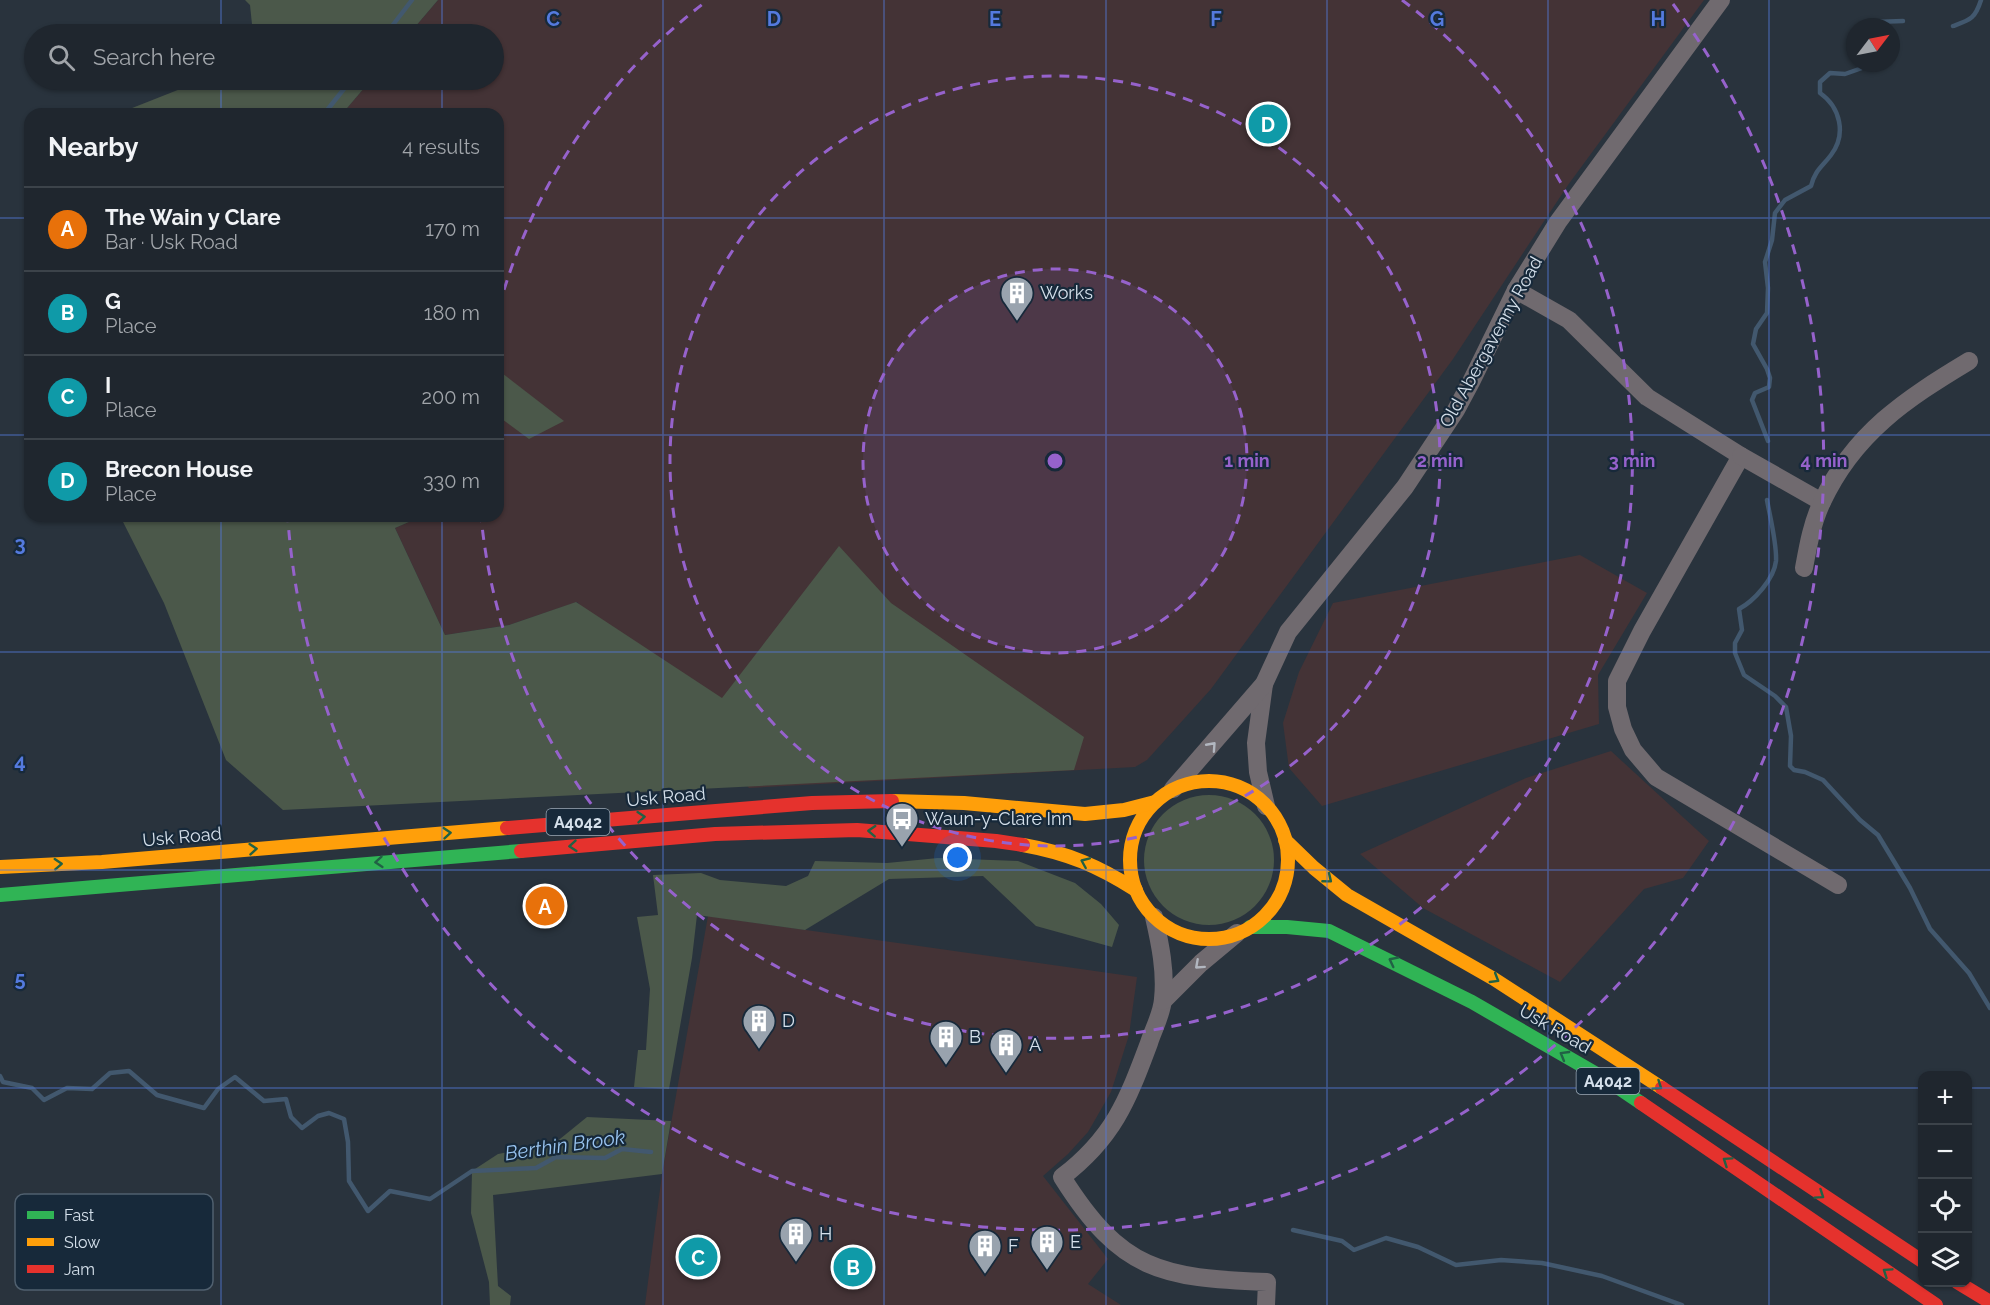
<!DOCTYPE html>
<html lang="en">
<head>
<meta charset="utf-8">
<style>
  body { margin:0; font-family:Raleway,sans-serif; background:#272e36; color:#f1f3f6 }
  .controls { position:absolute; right:18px; bottom:18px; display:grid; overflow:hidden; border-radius:12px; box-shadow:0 2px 4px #0004 }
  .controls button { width:54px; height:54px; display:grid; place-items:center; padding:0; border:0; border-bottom:2px solid #3c434a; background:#1f262e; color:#f1f3f6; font:30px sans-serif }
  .compass { position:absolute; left:1846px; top:18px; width:54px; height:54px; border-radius:50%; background:#1f262e; box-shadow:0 2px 4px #0004; rotate:58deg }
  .you { position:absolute; left:958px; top:858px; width:21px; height:21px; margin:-15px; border:4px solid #fff; border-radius:50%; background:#1a73e8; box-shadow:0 0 0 9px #1a73e833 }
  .badge { display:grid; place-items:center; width:39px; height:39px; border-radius:50%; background:#b45309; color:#fff; font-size:20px; font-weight:700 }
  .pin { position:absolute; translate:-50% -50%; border:3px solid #fff; box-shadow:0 2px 6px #0006 }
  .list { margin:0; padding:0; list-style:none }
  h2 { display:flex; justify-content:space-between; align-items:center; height:78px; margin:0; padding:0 24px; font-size:26px }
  h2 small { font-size:20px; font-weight:400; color:#a1a5aa }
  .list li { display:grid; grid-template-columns:39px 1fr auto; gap:18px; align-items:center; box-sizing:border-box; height:84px; padding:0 24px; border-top:2px solid #3c434a }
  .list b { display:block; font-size:22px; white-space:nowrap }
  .list p { margin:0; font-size:20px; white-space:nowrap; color:#a1a5aa }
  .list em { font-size:20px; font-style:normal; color:#a1a5aa }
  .icon { flex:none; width:33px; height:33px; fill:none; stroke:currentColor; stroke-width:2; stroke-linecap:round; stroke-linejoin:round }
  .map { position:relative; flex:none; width:1990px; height:1305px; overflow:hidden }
  .search { position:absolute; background:#1f262e; box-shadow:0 2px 4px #0004; left:24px; top:24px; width:480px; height:66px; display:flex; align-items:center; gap:15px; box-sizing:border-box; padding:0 21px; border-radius:33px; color:#a1a5aa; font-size:22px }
  .panel { position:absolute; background:#1f262e; box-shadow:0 2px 4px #0004; left:24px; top:108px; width:480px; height:414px; border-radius:18px }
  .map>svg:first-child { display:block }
</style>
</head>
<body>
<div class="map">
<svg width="1990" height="1305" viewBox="0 0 1990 1305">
  <rect width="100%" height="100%" fill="#29333d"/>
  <g fill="#443336">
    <path d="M438,0H1704L1568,185L1453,359L1211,689L1147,760L1135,767L749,788L577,602L509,625L445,635L395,528L423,516H498V114H342L371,80H494V34H409Z"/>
    <path d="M1580,555L1647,593L1598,675L1599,724L1322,806L1289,768L1283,723L1299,672L1333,603Z"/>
    <path d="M1611,751L1709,841L1683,878L1644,889L1560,982L1423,908L1360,854L1526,778Z"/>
    <path d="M708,916L1137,977L1129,1035L1111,1092L1088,1132L1068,1154L1043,1176L1108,1259L1088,1284L1121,1305H645L662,1174Z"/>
  </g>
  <g fill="#4b584a">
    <path d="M245,0H438L409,34H253L250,5Z"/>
    <path d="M203,80H371L342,114H117Z"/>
    <path d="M498,370L564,421L529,439L498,416Z"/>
    <path d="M120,516H164L178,521L188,516H423L395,528L445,635L509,625L576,602L722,698L839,546L891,603L1084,737L1074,770L283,810L226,760L164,603Z"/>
    <circle cx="1209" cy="860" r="65"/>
    <path d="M938,858L1018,861L1075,883L1101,904L1119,925L1112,947L1036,926L983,876L889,879L805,930L697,915L692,958L669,1089L634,1087L638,1050H646L650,989L637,917L658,915L653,875L701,873L720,880L786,886L808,876L815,861L887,863Z"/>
    <path d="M587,1117L671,1121L662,1174L493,1195L498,1286L511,1296L510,1305H490L489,1282L471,1213L472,1171L498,1154L555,1143Z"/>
  </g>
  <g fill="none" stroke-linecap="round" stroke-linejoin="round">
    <g stroke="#42586e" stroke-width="4.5">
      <path d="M1953,26C1970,20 1975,19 1981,0"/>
      <path d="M1870,27L1875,22L1903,21"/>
      <path d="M386,34L412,0"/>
      <path d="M324,114L351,80"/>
      <path d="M1768,441L1752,400L1755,393L1769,387L1770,378L1767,369L1753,344L1756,329L1767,313L1768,288L1765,262L1772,240L1775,213L1785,200L1811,186C1815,170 1822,167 1831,155C1847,134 1840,107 1820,93V82L1830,73L1845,74L1862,68L1864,63"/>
      <path d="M1767,500C1770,517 1777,544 1776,561C1774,579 1754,601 1739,609L1742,630L1735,643V653L1744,675L1775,696L1786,707L1791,736L1790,766L1794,770L1805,772L1823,780L1860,820L1878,835L1910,888L1930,929L1969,973L1990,1008"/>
      <path d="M0,1076L3,1082L32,1088L44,1100L67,1088L92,1089L110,1073L129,1071L157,1095L204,1108L218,1089L235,1077L264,1101L286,1099L291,1117L302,1128L318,1116L329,1113L344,1119L348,1142L349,1181L368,1211L390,1191L430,1199L472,1171L536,1168L556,1157L605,1158L622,1149L651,1152"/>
      <path d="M1293,1230L1342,1241L1354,1250L1386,1238L1418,1247L1456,1265L1501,1260L1542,1263L1602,1276L1682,1305"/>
    </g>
    <g stroke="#706a6f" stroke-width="18">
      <path d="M1516,290L1569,320L1647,397L1741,456L1642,631L1617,681V707L1623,729L1633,750L1656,777L1838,885"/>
      <path d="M1741,456L1822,502"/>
      <path d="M1804,568C1808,546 1812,523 1822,502C1854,433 1906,399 1969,361"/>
      <path d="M1264,684L1256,743L1258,772L1266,806"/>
      <path d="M1173,789L1264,684L1288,632L1405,487L1456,410L1471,382L1516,290L1558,222L1721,0"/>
      <path d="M1154,917C1160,943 1166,972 1163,999C1162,1014 1153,1030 1149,1043C1127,1102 1113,1138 1062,1177C1121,1271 1161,1278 1267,1282L1266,1305"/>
      <path d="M1163,1001L1201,963L1237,933"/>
    </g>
    <g stroke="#30b455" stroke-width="14">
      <path d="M0,895L521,851"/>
      <path d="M1250,927H1287L1329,931L1472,1002L1607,1080L1641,1103"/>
    </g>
    <g stroke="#ff9f0a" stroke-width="14">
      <circle cx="1209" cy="860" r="79"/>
      <path d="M892,801L964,803L1085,814L1124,810L1155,802"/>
      <path d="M1285,840L1314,868L1347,895L1494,979L1662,1088"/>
      <path d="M1023,845C1068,853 1098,866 1136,890"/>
      <path d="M0,867L102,862L507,828"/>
    </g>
    <g stroke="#e5322d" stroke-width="14">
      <path d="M507,828L812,803L892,801"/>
      <path d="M521,851L715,834L857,830L996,841L1023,845"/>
      <path d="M1662,1088L1922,1261"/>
      <path d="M1641,1103L1936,1305"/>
      <path d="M1957,1282L1990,1302"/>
    </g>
  </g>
  <defs><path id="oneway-chevron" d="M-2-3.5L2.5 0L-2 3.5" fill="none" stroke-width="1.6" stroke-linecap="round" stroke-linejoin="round" transform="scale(1.5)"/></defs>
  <g stroke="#b2b7c0">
    <use href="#oneway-chevron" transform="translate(1212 746) rotate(-48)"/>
    <use href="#oneway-chevron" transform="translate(1199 965) rotate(138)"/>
  </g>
  <g stroke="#216145">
    <use href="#oneway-chevron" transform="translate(641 817) rotate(-5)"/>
    <use href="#oneway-chevron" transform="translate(872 831) rotate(-177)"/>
    <use href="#oneway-chevron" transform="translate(447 833) rotate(-5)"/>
    <use href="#oneway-chevron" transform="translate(573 846) rotate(175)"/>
    <use href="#oneway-chevron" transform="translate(253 849) rotate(-5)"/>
    <use href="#oneway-chevron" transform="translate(379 862) rotate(175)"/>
    <use href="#oneway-chevron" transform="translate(1085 862) rotate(-157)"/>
    <use href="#oneway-chevron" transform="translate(58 864) rotate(-3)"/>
    <use href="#oneway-chevron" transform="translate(1328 879) rotate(39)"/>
    <use href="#oneway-chevron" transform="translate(1393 961) rotate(-153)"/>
    <use href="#oneway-chevron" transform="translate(1495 979) rotate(31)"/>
    <use href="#oneway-chevron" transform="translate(1564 1055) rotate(-150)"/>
    <use href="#oneway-chevron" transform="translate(1658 1086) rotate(34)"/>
    <use href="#oneway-chevron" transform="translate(1727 1161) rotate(-146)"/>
    <use href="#oneway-chevron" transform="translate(1820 1195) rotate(34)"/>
    <use href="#oneway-chevron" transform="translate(1887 1272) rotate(-146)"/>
  </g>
  <path fill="none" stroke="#547ade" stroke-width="1.5" stroke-opacity="0.55" d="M221,0V34M442,0V34M663,0V1305M884,0V1305M1106,0V1305M1327,0V1305M1548,0V1305M1769,0V1305M221,80V114M442,80V114M0,218H30M498,218H1990M0,435H30M498,435H1990M221,516V1305M442,516V1305M0,652H1990M0,870H1990M0,1088H1922M1968,1088H1990"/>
  <circle cx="1055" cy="461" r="192" fill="#9662cc" fill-opacity=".12"/>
  <g fill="none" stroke="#9662cc" stroke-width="3" stroke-dasharray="10 8">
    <circle cx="1055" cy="461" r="192"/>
    <circle cx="1055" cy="461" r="385"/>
    <path d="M499 307A577 577 0 0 1 708 0M1402 0A577 577 0 1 1 481 516"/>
    <path d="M1673 4A769 769 0 1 1 288 521"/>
  </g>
  <defs>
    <g id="building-pin" transform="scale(1.725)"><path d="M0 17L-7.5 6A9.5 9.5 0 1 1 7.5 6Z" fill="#99a3ae" stroke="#17293a"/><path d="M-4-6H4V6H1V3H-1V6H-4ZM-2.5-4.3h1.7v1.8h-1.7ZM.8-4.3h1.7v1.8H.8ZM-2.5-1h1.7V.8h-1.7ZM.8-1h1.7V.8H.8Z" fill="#fff"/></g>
    <g id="bus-pin" transform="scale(1.725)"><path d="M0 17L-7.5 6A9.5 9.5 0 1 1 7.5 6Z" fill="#99a3ae" stroke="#17293a"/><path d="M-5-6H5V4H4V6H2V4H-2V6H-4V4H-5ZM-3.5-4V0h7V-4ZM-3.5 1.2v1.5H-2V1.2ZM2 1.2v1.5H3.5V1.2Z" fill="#fff"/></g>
  </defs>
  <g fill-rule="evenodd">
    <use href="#building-pin" x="1017" y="293"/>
    <use href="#bus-pin" x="902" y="819"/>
    <use href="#building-pin" x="759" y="1021"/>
    <use href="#building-pin" x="946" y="1037"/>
    <use href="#building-pin" x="1006" y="1045"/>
    <use href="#building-pin" x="796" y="1234"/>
    <use href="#building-pin" x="1047" y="1242"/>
    <use href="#building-pin" x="985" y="1246"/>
  </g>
  <g text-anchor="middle" stroke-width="4.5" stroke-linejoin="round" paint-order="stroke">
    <g fill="#17293a" stroke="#9ca9b6" stroke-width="1.5">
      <rect x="546.5" y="809" width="63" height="26" rx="4.5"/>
      <rect x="1576.5" y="1068" width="63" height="26" rx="4.5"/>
    </g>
    <g font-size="16" font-weight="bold" fill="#d5e0eb">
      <text x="578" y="828">A4042</text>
      <text x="1608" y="1087">A4042</text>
    </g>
    <g font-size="18" fill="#d5e0eb" stroke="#17293a" text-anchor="start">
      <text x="1040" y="299">Works</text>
      <text x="925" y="825">Waun-y-Clare Inn</text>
      <text x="782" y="1027">D</text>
      <text x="969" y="1043">B</text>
      <text x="1029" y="1051">A</text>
      <text x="819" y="1240">H</text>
      <text x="1070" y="1248">E</text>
      <text x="1008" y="1252">F</text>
    </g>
    <g font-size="18" fill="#d5e0eb" stroke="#17293a">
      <text transform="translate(1491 342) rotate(-61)" y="6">Old Abergavenny Road</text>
      <text transform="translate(666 797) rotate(-5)" y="6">Usk Road</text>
      <text transform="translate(182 837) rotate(-5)" y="6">Usk Road</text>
      <text transform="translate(1555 1029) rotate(30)" y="6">Usk Road</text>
    </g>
    <g font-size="20" font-style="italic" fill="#98c3ef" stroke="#17293a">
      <text transform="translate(565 1145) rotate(-8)" y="7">Berthin Brook</text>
    </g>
  </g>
  <rect x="15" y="1194" width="198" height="96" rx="9" fill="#17293a" stroke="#50606f" stroke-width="1.5"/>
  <rect x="27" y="1211" width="27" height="8" fill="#30b455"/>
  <rect x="27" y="1238" width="27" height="8" fill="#ff9f0a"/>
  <rect x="27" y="1265" width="27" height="8" fill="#e5322d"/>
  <g font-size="16" fill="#d5e0eb">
    <text x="64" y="1221">Fast</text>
    <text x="64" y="1248">Slow</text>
    <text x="64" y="1275">Jam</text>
  </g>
  <g font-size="20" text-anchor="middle" font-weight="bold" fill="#547ade" stroke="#17293a" stroke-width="4.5" stroke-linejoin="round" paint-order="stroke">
    <text x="553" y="26">C</text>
    <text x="774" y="26">D</text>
    <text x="995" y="26">E</text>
    <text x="1216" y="26">F</text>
    <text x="1437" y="26">G</text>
    <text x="1658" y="26">H</text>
    <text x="20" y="551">3</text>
    <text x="20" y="768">4</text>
    <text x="20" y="986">5</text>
  </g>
  <circle cx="1055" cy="461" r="9" fill="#9662cc" stroke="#17293a" stroke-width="3"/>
  <g font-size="18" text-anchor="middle" font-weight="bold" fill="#9662cc" stroke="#17293a" stroke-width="4.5" stroke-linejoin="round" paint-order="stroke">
    <text x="1247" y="467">1 min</text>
    <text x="1440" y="467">2 min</text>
    <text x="1632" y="467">3 min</text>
    <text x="1824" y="467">4 min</text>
  </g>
</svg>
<div class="controls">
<button>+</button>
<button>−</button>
<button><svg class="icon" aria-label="locate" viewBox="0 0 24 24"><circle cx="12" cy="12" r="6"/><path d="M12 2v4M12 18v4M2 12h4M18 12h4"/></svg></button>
<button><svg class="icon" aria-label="layers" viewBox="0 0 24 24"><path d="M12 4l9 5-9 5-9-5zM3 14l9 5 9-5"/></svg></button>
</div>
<svg class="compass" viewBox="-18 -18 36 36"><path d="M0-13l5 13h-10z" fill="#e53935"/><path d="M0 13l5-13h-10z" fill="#a1a5aa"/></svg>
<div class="you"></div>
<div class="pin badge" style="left:545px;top:906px;background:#e8710a">A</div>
<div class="pin badge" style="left:853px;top:1267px;background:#0f9aa8">B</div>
<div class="pin badge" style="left:698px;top:1257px;background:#0f9aa8">C</div>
<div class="pin badge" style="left:1268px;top:124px;background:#0f9aa8">D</div>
<div class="search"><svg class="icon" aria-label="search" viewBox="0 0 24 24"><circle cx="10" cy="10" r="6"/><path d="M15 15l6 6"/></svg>Search here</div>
<section class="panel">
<h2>Nearby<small>4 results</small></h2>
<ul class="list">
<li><span class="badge" style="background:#e8710a">A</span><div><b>The Wain y Clare</b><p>Bar · Usk Road</p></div><em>170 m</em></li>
<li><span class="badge" style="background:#0f9aa8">B</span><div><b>G</b><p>Place</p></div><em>180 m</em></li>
<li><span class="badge" style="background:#0f9aa8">C</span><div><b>I</b><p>Place</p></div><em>200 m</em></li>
<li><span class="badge" style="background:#0f9aa8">D</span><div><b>Brecon House</b><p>Place</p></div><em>330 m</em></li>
</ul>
</section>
</div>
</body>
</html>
